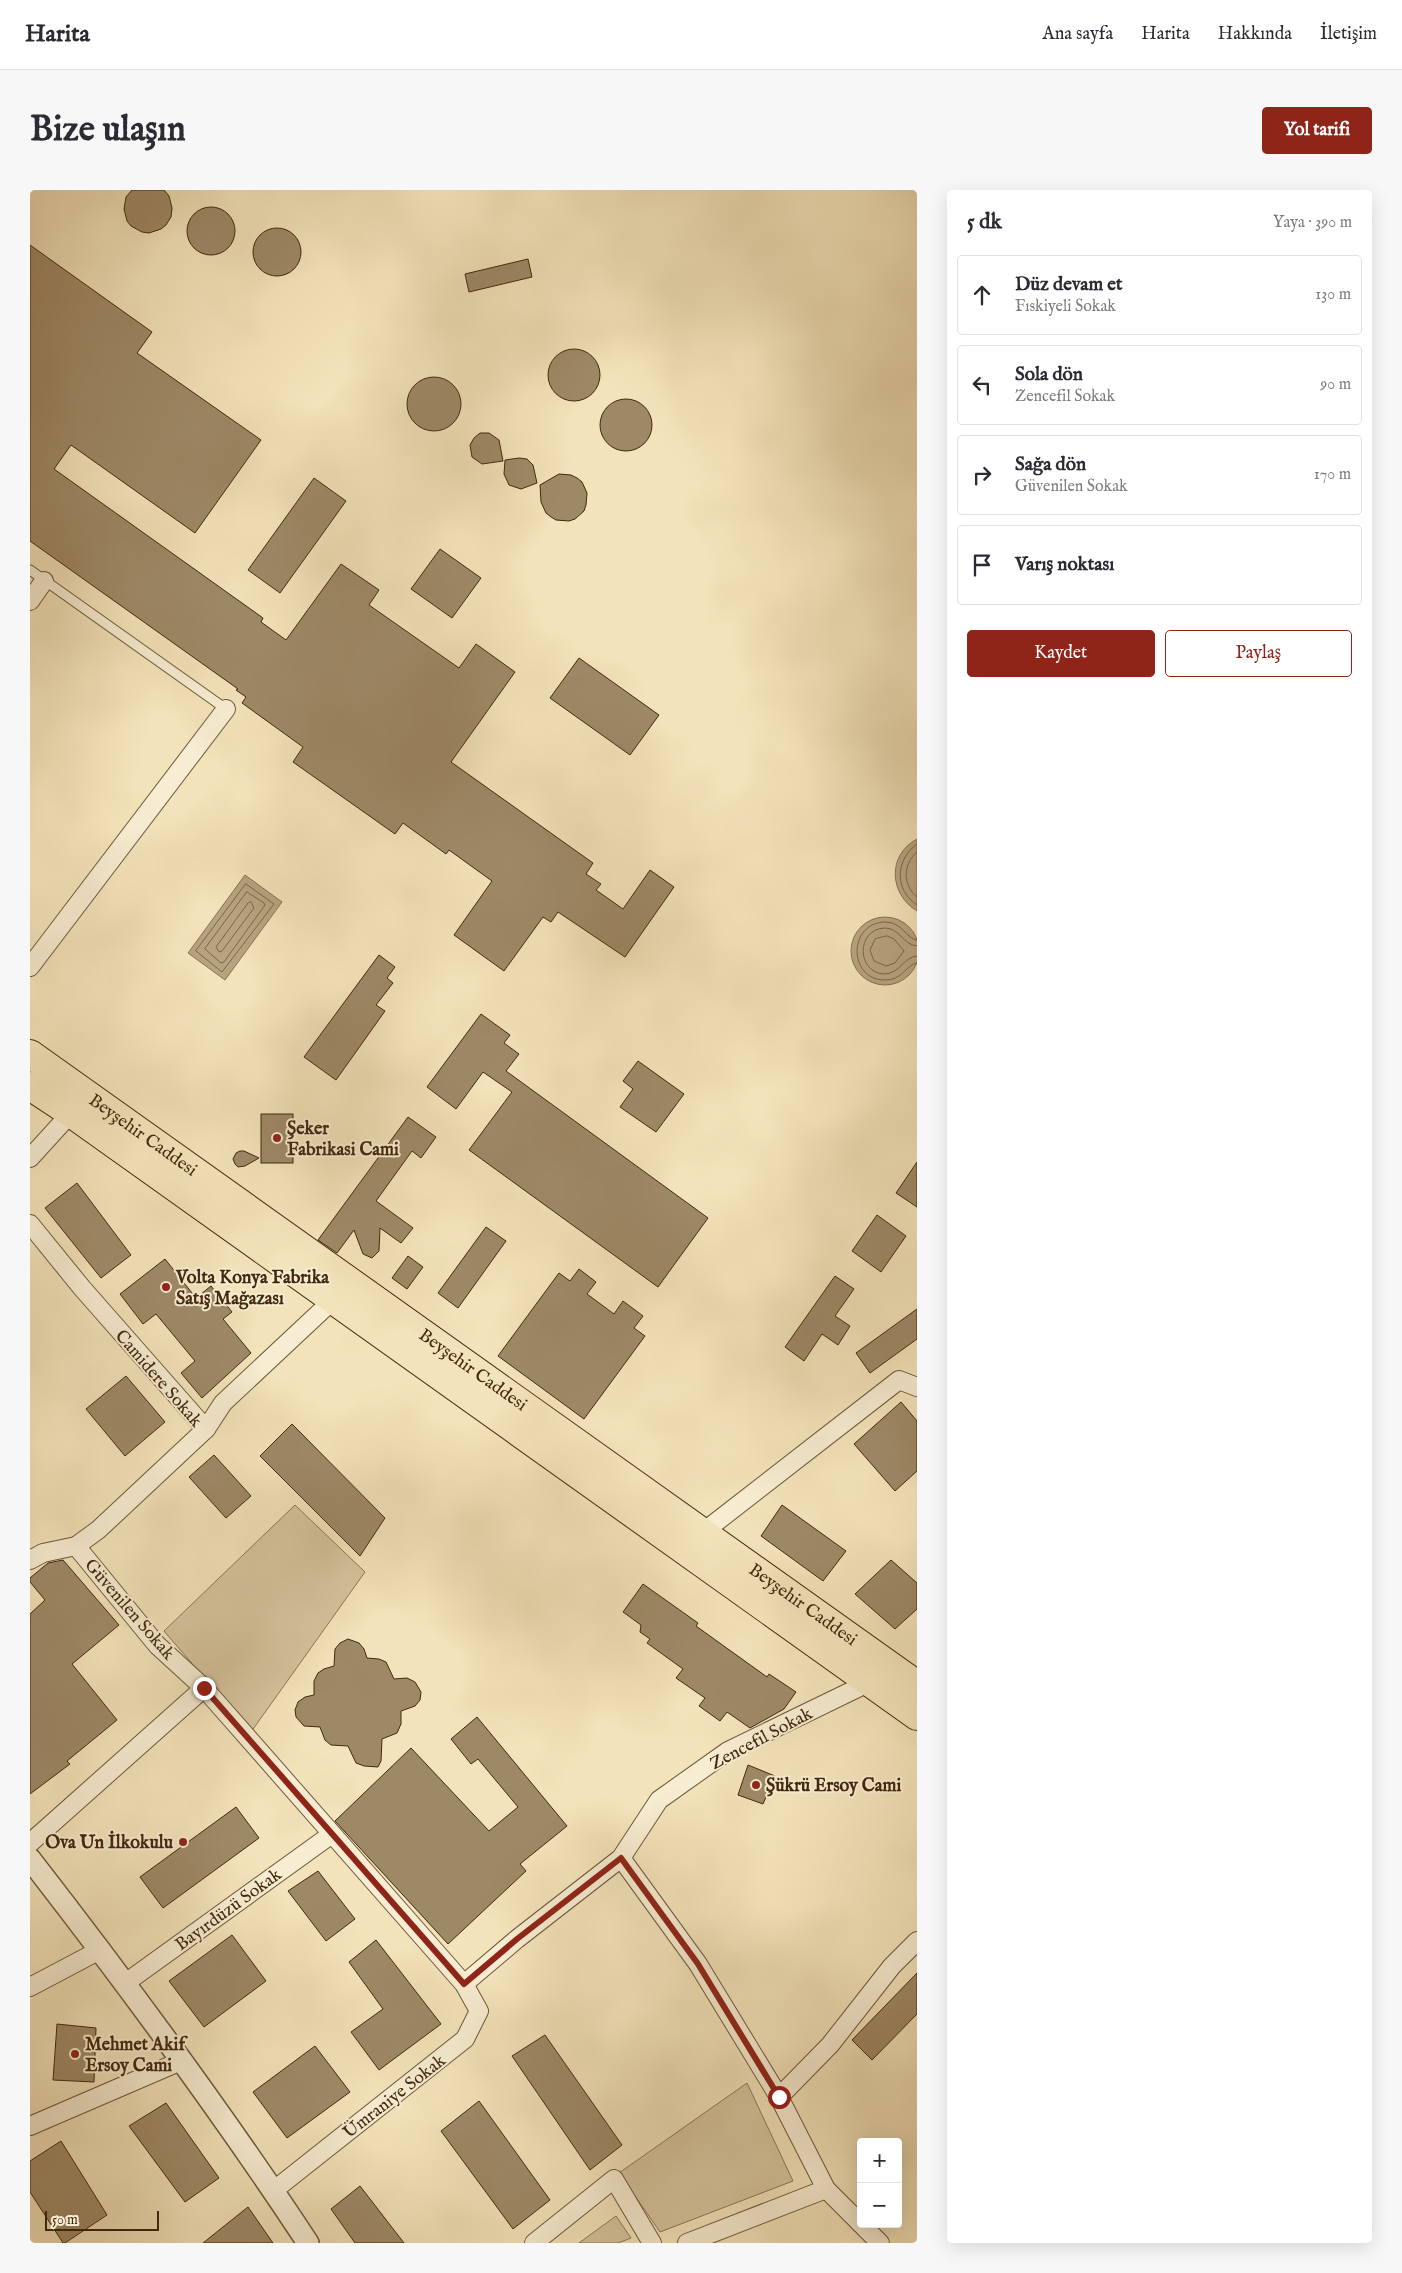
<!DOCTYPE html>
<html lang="tr">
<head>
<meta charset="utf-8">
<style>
  body { margin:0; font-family:"IM FELL English",serif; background:#f7f7f7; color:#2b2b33 }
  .controls { position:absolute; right:15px; bottom:15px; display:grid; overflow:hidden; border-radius:5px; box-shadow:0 5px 20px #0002 }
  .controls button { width:45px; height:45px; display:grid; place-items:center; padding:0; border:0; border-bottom:1px solid #e1e1e2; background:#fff; color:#2b2b33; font:25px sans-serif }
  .scale { position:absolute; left:15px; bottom:12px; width:114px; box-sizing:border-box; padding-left:5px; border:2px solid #42280d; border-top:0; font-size:14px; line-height:18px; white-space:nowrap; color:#42280d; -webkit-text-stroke:4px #f7edd2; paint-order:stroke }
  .stop { position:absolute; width:15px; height:15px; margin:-11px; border:4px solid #8f2418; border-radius:50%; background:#fff }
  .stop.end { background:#8f2418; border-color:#fff; box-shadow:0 1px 5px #0008 }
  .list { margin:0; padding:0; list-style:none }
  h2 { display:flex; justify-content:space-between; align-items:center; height:65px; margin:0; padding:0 20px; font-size:21px }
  h2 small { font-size:16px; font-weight:400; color:#7c7c81 }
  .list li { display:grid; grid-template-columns:32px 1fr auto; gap:15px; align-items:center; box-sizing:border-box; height:80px; margin:0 10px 10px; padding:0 10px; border:1px solid #e1e1e2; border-radius:5px }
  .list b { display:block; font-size:19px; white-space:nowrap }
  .list p { margin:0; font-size:16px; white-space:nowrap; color:#7c7c81 }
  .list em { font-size:16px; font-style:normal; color:#7c7c81 }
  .actions { display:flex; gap:10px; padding:15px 20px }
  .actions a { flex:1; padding:11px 0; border:1px solid #8f2418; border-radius:5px; text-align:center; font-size:18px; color:#8f2418 }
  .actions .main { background:#8f2418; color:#fff }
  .icon { flex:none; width:28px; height:28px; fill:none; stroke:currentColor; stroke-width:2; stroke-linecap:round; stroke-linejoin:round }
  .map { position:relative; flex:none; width:887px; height:2053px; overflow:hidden; border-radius:5px }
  header { display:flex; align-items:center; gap:30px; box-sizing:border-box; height:70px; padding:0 25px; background:#fff; border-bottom:1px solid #e1e1e2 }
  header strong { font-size:24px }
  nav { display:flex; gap:28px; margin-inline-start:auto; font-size:18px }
  .intro { display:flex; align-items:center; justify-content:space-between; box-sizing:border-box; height:120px; padding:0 30px }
  h1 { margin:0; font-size:35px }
  .button { padding:12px 22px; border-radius:5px; background:#8f2418; color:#fff; font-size:18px; font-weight:700 }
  main { display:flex; gap:30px; padding:0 30px }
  aside { flex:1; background:#fff; border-radius:5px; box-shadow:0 5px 20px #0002 }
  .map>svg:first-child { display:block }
</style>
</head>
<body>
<header>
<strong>Harita</strong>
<nav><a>Ana sayfa</a><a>Harita</a><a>Hakkında</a><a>İletişim</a></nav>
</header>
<div class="intro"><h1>Bize ulaşın</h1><a class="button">Yol tarifi</a></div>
<main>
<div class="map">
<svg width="887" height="2053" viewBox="0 0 887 2053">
  <rect width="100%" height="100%" fill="#f3e3ba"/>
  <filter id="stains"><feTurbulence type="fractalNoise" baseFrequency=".004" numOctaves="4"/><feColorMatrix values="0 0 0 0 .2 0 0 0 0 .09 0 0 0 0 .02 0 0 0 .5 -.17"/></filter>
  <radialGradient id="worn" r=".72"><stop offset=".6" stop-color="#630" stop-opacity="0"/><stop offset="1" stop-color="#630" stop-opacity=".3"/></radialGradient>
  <g fill="#d5c39d" stroke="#8c7655">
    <path d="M265,1315L335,1382L221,1542L134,1441Z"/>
    <path d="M717,1893L763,1991L630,2042L589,1983Z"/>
    <path d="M586,2026L601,2048L588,2053H549Z"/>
  </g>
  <g fill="#b7a37f" stroke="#887251">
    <path d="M887,649V721C859,704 857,665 887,649Z"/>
    <path d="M215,685L252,712L195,790L158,763Z"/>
    <circle cx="855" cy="761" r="34"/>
  </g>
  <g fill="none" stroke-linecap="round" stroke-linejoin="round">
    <g stroke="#7c6646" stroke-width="1">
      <path d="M887,654C865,670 864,700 887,715"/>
      <path d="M887,662C873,674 872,695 887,707"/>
      <path d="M216,694L244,714L192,782L166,761Z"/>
      <path d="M217,702L234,713L235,715L194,772L191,773L175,759Z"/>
      <path d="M221,712L224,718L192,761L189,762L186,757L218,713Z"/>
      <path d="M857,746L864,749L874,761L865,773L856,776L844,771L840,760L845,749Z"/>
      <path d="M887,750C876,749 873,732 855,732C818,733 818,789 854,790C873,791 876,774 887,773"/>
      <path d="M887,756C873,755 870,738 855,738C826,739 826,782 854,784C870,784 873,767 887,766"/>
    </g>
  </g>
  <g fill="#9e8967" stroke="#42280d">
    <path d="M102,0H134L139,6L142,18L141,27L136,35L131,39L119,43L112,42L101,36L97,31L94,19L96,7Z"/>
    <circle cx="181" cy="41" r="24"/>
    <circle cx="247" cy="62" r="24"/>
    <path d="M0,55L122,142L107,163L231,250L165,343L41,255L24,279L233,428L231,432L256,450L311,374L349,400L339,415L429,478L446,454L485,482L421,572L563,673L556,684L571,694L566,700L593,719L620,680L644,697L595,767L528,722L521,732L513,727L474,781L424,745L462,691L419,660L416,664L373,633L365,644L263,572L273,557L212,513L216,507L206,500L208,499L0,351Z"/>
    <path d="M498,69L502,87L439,102L435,84Z"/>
    <circle cx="544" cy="185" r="26"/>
    <circle cx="404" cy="214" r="27"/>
    <circle cx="596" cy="235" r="26"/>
    <path d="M450,243H459L469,250L473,271L452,274L442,267L440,255L444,248Z"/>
    <path d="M489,268L497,269L503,275L507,293L491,299L479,295L474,284L475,270Z"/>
    <path d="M529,284L541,285L547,288L552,292L557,303L556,315L554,321L545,329L539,331L526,330L521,327L516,323L511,312L510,295Z"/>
    <path d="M284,288L316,311L250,403L218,380Z"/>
    <path d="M410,359L451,388L422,428L381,399Z"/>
    <path d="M549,468L629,525L600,565L520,508Z"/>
    <path d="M349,765L365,777L357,788L363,793L346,815L355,821L306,890L274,867Z"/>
    <path d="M451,824L480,845L474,853L489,864L476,881L678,1028L628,1097L439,960L482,902L453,882L426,919L397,897Z"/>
    <path d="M608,871L654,904L626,942L590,917L603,899L593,891Z"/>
    <rect x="231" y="924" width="32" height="49"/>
    <path d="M378,927L406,947L391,968L382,961L346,1011L383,1038L371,1053L350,1038L349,1061L342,1068L333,1064L324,1040L307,1063L288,1050Z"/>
    <path d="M210,961H214L229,968L215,976L208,977L205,974L203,969L206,963Z"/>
    <path d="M887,972V1017L866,1003Z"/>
    <path d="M47,993L101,1065L71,1088L15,1018Z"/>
    <path d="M847,1025L876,1046L851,1082L822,1061Z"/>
    <path d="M456,1037L476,1051L428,1118L408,1103Z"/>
    <path d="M378,1066L393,1077L377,1099L362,1088Z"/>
    <path d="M135,1069L166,1108L181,1096L202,1122L193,1129L221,1163L172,1208L151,1183L165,1171L126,1124L113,1134L90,1104Z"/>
    <path d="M549,1079L566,1092L557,1104L584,1124L593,1111L613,1126L604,1138L615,1146L554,1229L468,1166L529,1083L540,1091Z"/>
    <path d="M805,1086L824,1099L805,1126L820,1136L808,1155L792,1144L774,1171L755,1157Z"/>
    <path d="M887,1119V1149L840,1183L826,1163Z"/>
    <path d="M96,1186L135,1232L95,1266L56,1219Z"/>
    <path d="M871,1212L887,1231V1281L865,1301L824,1254Z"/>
    <path d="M262,1234L355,1328L330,1366L230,1266Z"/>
    <path d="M184,1265L221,1306L196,1328L159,1287Z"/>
    <path d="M752,1315L816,1361L793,1391L731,1346Z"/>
    <path d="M33,1370L89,1435L42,1474L87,1530L37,1571L40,1574L0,1604V1424L15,1410L0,1392V1388L18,1373Z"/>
    <path d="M861,1370L887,1393V1419L865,1439L825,1404Z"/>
    <path d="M613,1394L668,1433L666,1436L737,1487L739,1484L766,1502L754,1519L720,1538L697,1522L690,1531L669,1516L675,1508L646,1488L653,1479L617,1453L620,1449L610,1442L611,1435L593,1422Z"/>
    <path d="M318,1449L329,1453L334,1459L337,1468L349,1469L356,1472L364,1489L377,1488L385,1492L391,1502L390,1510L385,1516L371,1521V1534L367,1543L352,1549L351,1571L348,1577L334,1576L326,1573L318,1556L301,1555L295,1550L290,1537L274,1536L266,1527L265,1520L268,1512L275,1507L284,1505V1491L288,1483L294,1479L304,1476L305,1459L310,1453Z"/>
    <path d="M447,1527L537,1636L490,1674L496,1681L418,1754L305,1631L381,1558L459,1641L488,1617L448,1569L441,1574L421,1549Z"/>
    <path d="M718,1575L745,1586L733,1614L708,1605Z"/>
    <path d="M206,1617L229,1648L133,1718L110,1687Z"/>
    <path d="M288,1681L325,1729L296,1751L258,1701Z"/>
    <path d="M202,1745L236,1791L174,1837L139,1791Z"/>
    <path d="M346,1750L411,1834L349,1880L321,1842L353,1819L319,1772Z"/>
    <path d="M887,1783V1824L842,1870L822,1850Z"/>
    <path d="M27,1834L66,1838L64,1892L23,1890Z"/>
    <path d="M515,1845L592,1955L560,1980L482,1866Z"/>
    <path d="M285,1856L320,1902L257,1948L223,1902Z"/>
    <path d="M449,1911L520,2010L483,2039L411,1941Z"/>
    <path d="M136,1913L189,1988L155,2012L99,1936Z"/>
    <path d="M31,1951L77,2025L35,2053H33L0,2002V1971Z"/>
    <path d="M330,1996L374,2053H325L301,2019Z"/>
    <path d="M218,2017L243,2053H173Z"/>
  </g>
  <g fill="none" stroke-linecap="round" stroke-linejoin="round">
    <g stroke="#6e5738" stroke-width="11">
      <path id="service" d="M0,380L196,519"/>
    </g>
    <g stroke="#6e5738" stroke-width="20">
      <g id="minor">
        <path d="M0,411L14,391"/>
        <path d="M0,777L196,519"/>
        <path d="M0,968L41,923"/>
        <path d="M0,1034L52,1098L176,1239L68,1340L46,1356L13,1363L0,1370"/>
        <path d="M176,1239L193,1213L302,1111"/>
        <path d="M672,1343L869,1190L887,1197"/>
        <path d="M46,1356L127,1455L174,1498L434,1794L449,1821L435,1849L243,2001"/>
        <path d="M0,1653L174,1498"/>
        <path d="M591,1668L668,1774L749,1907L796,1999L831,2034"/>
        <path d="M94,1794L302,1644"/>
        <path d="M434,1794L487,1749L591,1668L629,1610L698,1561L840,1492"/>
        <path d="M0,1797L70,1760"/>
        <path d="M749,1907L800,1855L862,1776L887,1751"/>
        <path d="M0,1936L151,1871"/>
        <path d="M831,2034L850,2053"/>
        <path d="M504,2053L584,1989L622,2053"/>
        <path d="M657,2053L796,1999"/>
      </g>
    </g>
    <g stroke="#6e5738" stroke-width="24">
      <path id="tertiary" d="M0,1669C97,1794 191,1921 278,2053"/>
    </g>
    <g stroke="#42280d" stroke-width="30">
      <g id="primary">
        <path id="s1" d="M0,864L887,1495"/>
        <path d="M0,896L41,923L887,1526"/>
      </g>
    </g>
    <use href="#service" stroke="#f7edd2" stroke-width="9"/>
    <use href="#minor" stroke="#f7edd2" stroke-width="18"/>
    <use href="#tertiary" stroke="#f7edd2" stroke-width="21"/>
    <use href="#primary" stroke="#f3e3ba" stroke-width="28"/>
  </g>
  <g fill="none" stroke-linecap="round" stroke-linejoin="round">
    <path stroke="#8f2418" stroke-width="6" d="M174,1498L434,1794L487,1749L591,1668L668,1774L749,1907"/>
  </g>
  <g fill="#8f2418" stroke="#f7edd2" stroke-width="2">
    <circle cx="247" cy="948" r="5"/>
    <circle cx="136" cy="1097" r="5"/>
    <circle cx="726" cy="1595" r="5"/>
    <circle cx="153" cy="1652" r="5"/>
    <circle cx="45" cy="1864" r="5"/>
  </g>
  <g text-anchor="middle" stroke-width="4" stroke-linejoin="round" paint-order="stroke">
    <g font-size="18" font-weight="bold" fill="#42280d" stroke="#f7edd2" text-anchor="start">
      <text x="257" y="944">Şeker<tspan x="257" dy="21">Fabrikasi Cami</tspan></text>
      <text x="146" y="1093">Volta Konya Fabrika<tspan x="146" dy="21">Satış Mağazası</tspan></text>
      <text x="736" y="1601">Şükrü Ersoy Cami</text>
      <text x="143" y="1658" text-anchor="end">Ova Un İlkokulu</text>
      <text x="55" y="1860">Mehmet Akif<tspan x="55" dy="21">Ersoy Cami</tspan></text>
    </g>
    <g font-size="18" fill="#42280d" stroke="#f7edd2">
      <text dy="6" stroke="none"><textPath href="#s1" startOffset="139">Beyşehir Caddesi</textPath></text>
      <text dy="6" stroke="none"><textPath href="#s1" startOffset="544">Beyşehir Caddesi</textPath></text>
      <text transform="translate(129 1188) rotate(49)" y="6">Camidere Sokak</text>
      <text dy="6" stroke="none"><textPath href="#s1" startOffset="949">Beyşehir Caddesi</textPath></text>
      <text transform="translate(100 1419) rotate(49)" y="6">Güvenilen Sokak</text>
      <text transform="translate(731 1548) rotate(-28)" y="6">Zencefil Sokak</text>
      <text transform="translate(198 1719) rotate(-36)" y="6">Bayırdüzü Sokak</text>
      <text transform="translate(364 1906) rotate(-38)" y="6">Ümraniye Sokak</text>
    </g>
  </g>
  <rect width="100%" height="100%" filter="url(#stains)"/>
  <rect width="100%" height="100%" fill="url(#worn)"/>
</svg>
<div class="controls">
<button>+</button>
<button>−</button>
</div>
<div class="scale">50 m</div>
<div class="stop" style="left:749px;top:1907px"></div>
<div class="stop end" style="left:174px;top:1498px"></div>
</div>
<aside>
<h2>5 dk<small>Yaya · 390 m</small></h2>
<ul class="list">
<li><svg class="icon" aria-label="ahead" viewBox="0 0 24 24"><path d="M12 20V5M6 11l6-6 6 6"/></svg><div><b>Düz devam et</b><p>Fıskiyeli Sokak</p></div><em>130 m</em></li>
<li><svg class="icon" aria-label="left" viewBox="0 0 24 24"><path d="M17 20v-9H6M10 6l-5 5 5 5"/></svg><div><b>Sola dön</b><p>Zencefil Sokak</p></div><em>90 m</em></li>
<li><svg class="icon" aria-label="right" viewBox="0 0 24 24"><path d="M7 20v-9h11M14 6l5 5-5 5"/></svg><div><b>Sağa dön</b><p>Güvenilen Sokak</p></div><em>170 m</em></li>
<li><svg class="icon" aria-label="arrive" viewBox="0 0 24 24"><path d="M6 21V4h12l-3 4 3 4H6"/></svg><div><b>Varış noktası</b></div></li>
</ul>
<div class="actions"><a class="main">Kaydet</a><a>Paylaş</a></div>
</aside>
</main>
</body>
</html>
